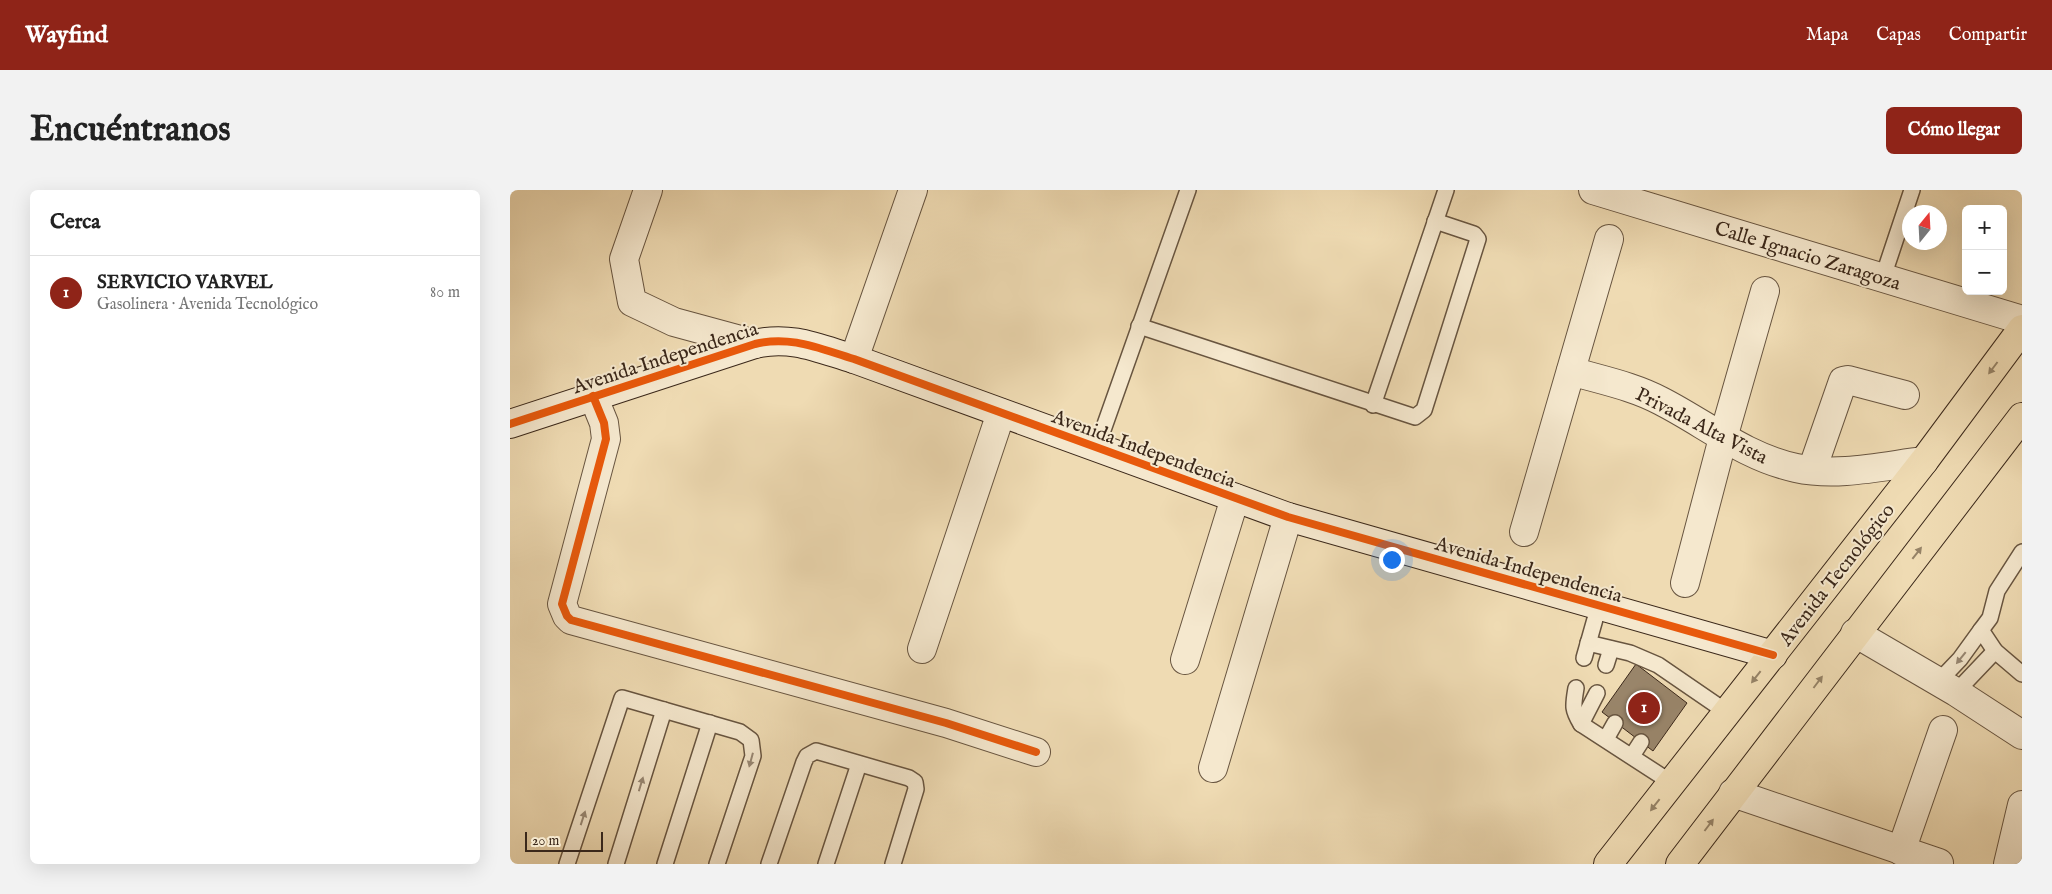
<!DOCTYPE html>
<html lang="es">
<head>
<meta charset="utf-8">
<style>
  body { margin:0; font-family:"IM FELL English",serif; background:#f2f2f2; color:#222 }
  .controls { position:absolute; right:15px; top:15px; display:grid; overflow:hidden; border-radius:8px; box-shadow:0 5px 20px #0002 }
  .controls button { width:45px; height:45px; display:grid; place-items:center; padding:0; border:0; border-bottom:1px solid #e0e0e0; background:#fff; color:#222; font:25px sans-serif }
  .compass { position:absolute; left:1392px; top:15px; width:45px; height:45px; border-radius:50%; background:#fff; box-shadow:0 5px 20px #0002; rotate:18deg }
  .scale { position:absolute; left:15px; bottom:12px; width:78px; box-sizing:border-box; padding-left:5px; border:2px solid #3b281a; border-top:0; font-size:14px; line-height:18px; white-space:nowrap; color:#3b281a; -webkit-text-stroke:4px #f5e8ce; paint-order:stroke }
  .you { position:absolute; left:881px; top:369px; width:18px; height:18px; margin:-12px; border:4px solid #fff; border-radius:50%; background:#1a73e8; box-shadow:0 0 0 8px #1a73e833 }
  .badge { display:grid; place-items:center; width:32px; height:32px; border-radius:50%; background:#8f2418; color:#fff; font-size:16px; font-weight:700 }
  .pin { position:absolute; translate:-50% -50%; border:2px solid #fff; box-shadow:0 1px 5px #0006 }
  .list { margin:0; padding:0; list-style:none }
  h2 { display:flex; justify-content:space-between; align-items:center; height:65px; margin:0; padding:0 20px; font-size:21px }
  h2 small { font-size:16px; font-weight:400; color:#767676 }
  .list li { display:grid; grid-template-columns:32px 1fr auto; gap:15px; align-items:center; box-sizing:border-box; height:75px; padding:0 20px; border-top:1px solid #e0e0e0 }
  .list b { display:block; font-size:19px; white-space:nowrap }
  .list p { margin:0; font-size:16px; white-space:nowrap; color:#767676 }
  .list em { font-size:16px; font-style:normal; color:#767676 }
  .map { position:relative; flex:none; width:1512px; height:674px; overflow:hidden; border-radius:8px }
  header { display:flex; align-items:center; gap:30px; box-sizing:border-box; height:70px; padding:0 25px; background:#8f2418; color:#fff }
  header strong { font-size:24px }
  nav { display:flex; gap:28px; margin-inline-start:auto; font-size:18px }
  .intro { display:flex; align-items:center; justify-content:space-between; box-sizing:border-box; height:120px; padding:0 30px }
  h1 { margin:0; font-size:35px }
  .button { padding:12px 22px; border-radius:8px; background:#8f2418; color:#fff; font-size:18px; font-weight:700 }
  main { display:flex; gap:30px; padding:0 30px }
  aside { flex:1; background:#fff; border-radius:8px; box-shadow:0 5px 20px #0002 }
  .map>svg:first-child { display:block }
</style>
</head>
<body>
<header>
<strong>Wayfind</strong>
<nav><a>Mapa</a><a>Capas</a><a>Compartir</a></nav>
</header>
<div class="intro"><h1>Encuéntranos</h1><a class="button">Cómo llegar</a></div>
<main>
<aside>
<h2>Cerca<small></small></h2>
<ul class="list">
<li><span class="badge">1</span><div><b>SERVICIO VARVEL</b><p>Gasolinera · Avenida Tecnológico</p></div><em>80 m</em></li>
</ul>
</aside>
<div class="map">
<svg width="1512" height="674" viewBox="0 0 1512 674">
  <rect width="100%" height="100%" fill="#efdbb3"/>
  <filter id="stains"><feTurbulence type="fractalNoise" baseFrequency=".004" numOctaves="4"/><feColorMatrix values="0 0 0 0 .2 0 0 0 0 .09 0 0 0 0 .02 0 0 0 .5 -.17"/></filter>
  <radialGradient id="worn" r=".72"><stop offset=".6" stop-color="#630" stop-opacity="0"/><stop offset="1" stop-color="#630" stop-opacity=".3"/></radialGradient>
  <path fill="#99856a" stroke="#3b281a" d="M1126,474L1177,513L1143,561L1092,522Z"/>
  <g fill="none" stroke-linecap="round" stroke-linejoin="round">
    <g stroke="#685540" stroke-width="18">
      <g id="lane">
        <path d="M1373,87L1402,0"/>
        <path d="M629,136L905,227L914,220L968,49L964,44L925,31"/>
        <path d="M863,215L936,0"/>
        <path d="M587,257L678,0"/>
        <path d="M1512,362L1487,401L1480,428L1471,440L1485,461L1512,484"/>
        <path d="M1078,453L1120,463L1148,475L1218,523"/>
        <path d="M1074,468L1089,415"/>
        <path d="M1096,475L1101,459"/>
        <path d="M1428,492L1450,469L1471,440"/>
        <path d="M1066,498C1063,516 1062,519 1071,534L1162,593"/>
        <path d="M1446,502L1485,461"/>
        <path d="M1071,534L1087,503"/>
        <path d="M1096,549L1105,533"/>
        <path d="M1122,566L1131,552"/>
        <path d="M57,674L112,508L230,542L241,550L243,566L207,674"/>
        <path d="M106,674L154,520"/>
        <path d="M155,674L200,533"/>
        <path d="M259,674L294,572L297,566L306,561L399,588L405,592L406,599L383,674"/>
        <path d="M316,674L349,574"/>
      </g>
    </g>
    <g stroke="#685540" stroke-width="30">
      <g id="street">
        <path d="M138,0L114,69L122,112L164,132L245,154"/>
        <path d="M1083,0L1512,130"/>
        <path d="M344,169L403,0"/>
        <path d="M1061,181C1091,190 1123,196 1151,211C1196,234 1235,267 1286,278C1327,287 1373,276 1414,271"/>
        <path d="M83,206L94,233L96,249L52,414L57,426L61,430L436,533L526,562"/>
        <path d="M1302,280L1333,191L1338,190L1395,205"/>
        <path d="M1014,342L1099,49"/>
        <path d="M1175,393L1213,248L1255,101"/>
        <path d="M1345,443L1446,502L1512,545"/>
        <path d="M412,459L491,223"/>
        <path d="M675,470L725,308"/>
        <path d="M703,578L778,327"/>
        <path d="M1223,603L1429,673"/>
        <path d="M1391,661L1433,540"/>
        <path d="M1498,674L1512,615"/>
      </g>
    </g>
    <g stroke="#3b281a" stroke-width="30">
      <path id="secondary" d="M0,234L245,154C281,145 310,159 344,169L778,327L1263,465"/>
    </g>
    <g stroke="#3b281a" stroke-width="30">
      <g id="primary">
        <path d="M1098,674L1414,271L1512,139"/>
        <path d="M1170,674L1512,227"/>
      </g>
    </g>
    <use href="#lane" stroke="#f5e8ce" stroke-width="15"/>
    <use href="#street" stroke="#f5e8ce" stroke-width="28"/>
    <use href="#secondary" stroke="#f5e8ce" stroke-width="28"/>
    <use href="#primary" stroke="#efdbb3" stroke-width="28"/>
    <g stroke="#f5e8ce" stroke-width="11">
      <g id="cycleway">
        <path d="M83,206L94,233L96,249L52,414L57,426L61,430L436,533L526,562"/>
        <path d="M0,234L245,154C281,145 310,159 344,169L778,327L1263,465"/>
      </g>
    </g>
    <use href="#cycleway" stroke="#e8590c" stroke-width="8"/>
  </g>
  <defs><path id="oneway-solid" d="M-6-.8H1V-3.2L6.5 0L1 3.2V.8H-6Z" transform="scale(1.25)"/></defs>
  <g fill="#958266">
    <use href="#oneway-solid" transform="translate(1483 178) rotate(127)"/>
    <use href="#oneway-solid" transform="translate(1407 363) rotate(-52)"/>
    <use href="#oneway-solid" transform="translate(1246 487) rotate(128)"/>
    <use href="#oneway-solid" transform="translate(1308 492) rotate(-53)"/>
    <use href="#oneway-solid" transform="translate(1145 615) rotate(128)"/>
    <use href="#oneway-solid" transform="translate(1199 635) rotate(-53)"/>
  </g>
  <g fill="#988874">
    <use href="#oneway-solid" transform="translate(1451 468) rotate(129)"/>
    <use href="#oneway-solid" transform="translate(241 570) rotate(105)"/>
    <use href="#oneway-solid" transform="translate(131 594) rotate(-73)"/>
    <use href="#oneway-solid" transform="translate(73 628) rotate(-72)"/>
  </g>
  <g text-anchor="middle" stroke-width="4" stroke-linejoin="round" paint-order="stroke">
    <g font-size="20" fill="#3b281a" stroke="#f5e8ce">
      <text transform="translate(1298 65) rotate(17)" y="7">Calle Ignacio Zaragoza</text>
      <text transform="translate(155 167) rotate(-18)" y="7">Avenida Independencia</text>
      <text transform="translate(1192 235) rotate(27)" y="7">Privada Alta Vista</text>
      <text transform="translate(634 258) rotate(20)" y="7">Avenida Independencia</text>
      <text transform="translate(1019 379) rotate(16)" y="7">Avenida Independencia</text>
      <text transform="translate(1326 384) rotate(-52)" y="7">Avenida Tecnológico</text>
    </g>
  </g>
  <rect width="100%" height="100%" filter="url(#stains)"/>
  <rect width="100%" height="100%" fill="url(#worn)"/>
</svg>
<div class="controls">
<button>+</button>
<button>−</button>
</div>
<svg class="compass" viewBox="-18 -18 36 36"><path d="M0-13l5 13h-10z" fill="#e53935"/><path d="M0 13l5-13h-10z" fill="#767676"/></svg>
<div class="scale">20 m</div>
<div class="you"></div>
<div class="pin badge" style="left:1134px;top:518px">1</div>
</div>
</main>
</body>
</html>
